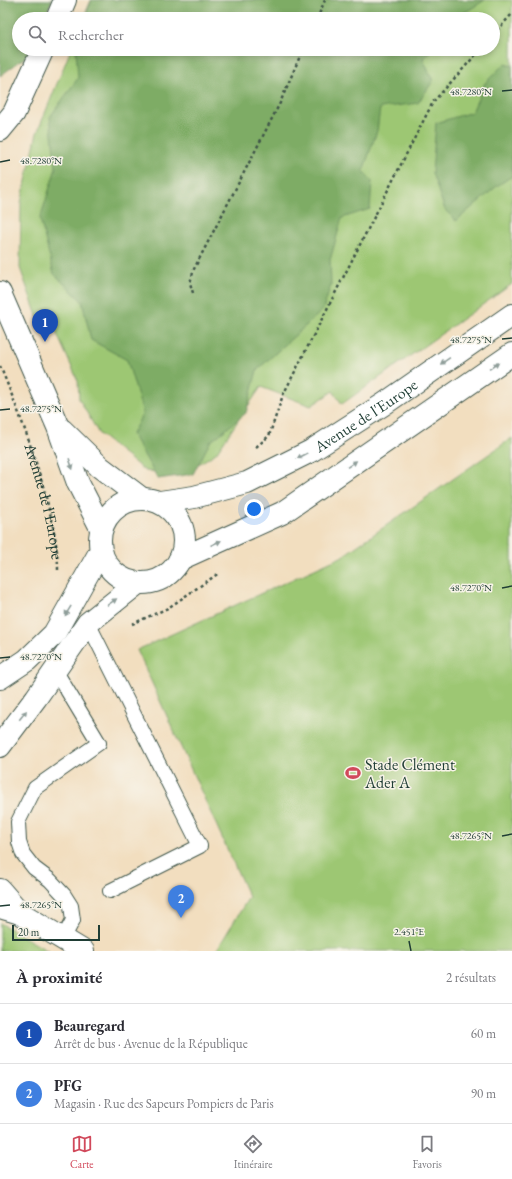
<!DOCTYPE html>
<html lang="fr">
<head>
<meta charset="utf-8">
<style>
  body { margin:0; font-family:"EB Garamond",serif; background:#f2f2f3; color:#2b2b33 }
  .scale { position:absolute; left:12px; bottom:10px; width:88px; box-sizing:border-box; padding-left:4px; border:2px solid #1f3d34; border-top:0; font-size:11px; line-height:14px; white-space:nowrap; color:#1f3d34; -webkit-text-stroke:3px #f7f3e8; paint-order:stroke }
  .you { position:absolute; left:254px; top:509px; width:14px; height:14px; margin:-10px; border:3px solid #fff; border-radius:50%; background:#1a73e8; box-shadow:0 0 0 6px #1a73e833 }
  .badge { display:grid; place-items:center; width:26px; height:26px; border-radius:50%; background:#d1495b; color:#fff; font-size:13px; font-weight:700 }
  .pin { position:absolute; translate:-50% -33px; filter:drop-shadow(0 1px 2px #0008) }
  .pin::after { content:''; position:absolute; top:21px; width:14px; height:12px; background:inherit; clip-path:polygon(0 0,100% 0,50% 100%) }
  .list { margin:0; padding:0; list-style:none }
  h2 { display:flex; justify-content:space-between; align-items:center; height:52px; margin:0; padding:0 16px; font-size:17px }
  h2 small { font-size:13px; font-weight:400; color:#7c7c81 }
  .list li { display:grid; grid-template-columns:26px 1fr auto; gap:12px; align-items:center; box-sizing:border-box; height:60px; padding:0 16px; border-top:1px solid #e1e1e2 }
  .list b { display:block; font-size:15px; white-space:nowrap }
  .list p { margin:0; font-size:13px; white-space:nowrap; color:#7c7c81 }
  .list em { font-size:13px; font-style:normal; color:#7c7c81 }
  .icon { flex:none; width:22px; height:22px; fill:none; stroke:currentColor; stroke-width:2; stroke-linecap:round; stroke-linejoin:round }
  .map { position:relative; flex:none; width:512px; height:951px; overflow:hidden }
  .search { position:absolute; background:#fff; box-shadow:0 2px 6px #0003; left:12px; right:12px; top:12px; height:44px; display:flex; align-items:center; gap:10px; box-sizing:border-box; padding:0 14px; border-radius:22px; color:#7c7c81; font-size:15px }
  .sheet { height:172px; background:#fff }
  nav { display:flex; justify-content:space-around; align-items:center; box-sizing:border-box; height:56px; border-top:1px solid #e1e1e2; background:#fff; font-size:11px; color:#7c7c81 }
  nav a { display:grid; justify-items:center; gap:2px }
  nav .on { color:#d1495b }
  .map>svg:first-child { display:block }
</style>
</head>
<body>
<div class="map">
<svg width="512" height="951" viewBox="0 0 512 951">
  <rect width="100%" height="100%" fill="#f7f3e8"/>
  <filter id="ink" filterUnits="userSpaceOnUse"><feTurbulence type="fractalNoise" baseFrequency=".025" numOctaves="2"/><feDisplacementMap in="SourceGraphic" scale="8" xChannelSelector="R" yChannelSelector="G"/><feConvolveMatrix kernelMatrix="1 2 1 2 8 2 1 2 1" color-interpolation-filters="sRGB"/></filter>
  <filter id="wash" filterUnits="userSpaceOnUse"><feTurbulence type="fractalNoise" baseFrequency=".012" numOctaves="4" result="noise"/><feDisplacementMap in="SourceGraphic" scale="16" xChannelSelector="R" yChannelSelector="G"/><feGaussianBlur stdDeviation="0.9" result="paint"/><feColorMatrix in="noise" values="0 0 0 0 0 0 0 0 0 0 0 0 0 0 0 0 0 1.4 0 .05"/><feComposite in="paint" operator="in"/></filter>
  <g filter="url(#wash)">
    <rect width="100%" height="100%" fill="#f2debf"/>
    <g fill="#9dc773" stroke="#5e8254">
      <path d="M91,0H512V284L342,404L333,391L311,406L261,387L216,453L183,474L145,471L99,434L79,399L78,381L52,323L41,327L20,268L21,203L37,133L71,49H493V19H83Z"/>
      <path d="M512,438V951H216L249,897L137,650L341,557Z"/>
      <path d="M0,923L48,951H0Z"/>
    </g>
    <g fill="#7eac65" stroke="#4e744c">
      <path d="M0,0H52L44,19H19V49H30L27,56L0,76Z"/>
      <path d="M92,0H485L464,13L459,19H84Z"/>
      <path d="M76,49H432L423,59L433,81L418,103L380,108L377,131L363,171L372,181L370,209L342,218L330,260L331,285L323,310L257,370L246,413L210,442L193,474L158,479L132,434L143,413L127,360L91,340L82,301L54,274L40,219L56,168L50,117L78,78Z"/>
      <path d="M504,64L512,66V176L497,186L456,221L445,210L432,173L436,123L472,112L485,83Z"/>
    </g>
  </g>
  <g filter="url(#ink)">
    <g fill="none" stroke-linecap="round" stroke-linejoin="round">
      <g stroke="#3f5549" stroke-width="16">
        <g id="service">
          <path d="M88,623L200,846L110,891"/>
          <path d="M55,670L99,743L35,788L18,822L19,842L23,854L34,868L50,880L64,895L71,906L73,920L63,939"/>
        </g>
      </g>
      <g stroke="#3f5549" stroke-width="24">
        <g id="minor">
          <path d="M57,19L65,0"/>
          <path d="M0,130L14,113L43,49"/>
        </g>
      </g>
      <g stroke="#3f5549" stroke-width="24">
        <g id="tertiary">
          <path d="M0,678L27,660L54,634L100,552"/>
          <path d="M0,746L36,698L88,623L138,583"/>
          <path d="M0,890L20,913"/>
          <path d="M0,907L20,913L83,951"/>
        </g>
      </g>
      <g stroke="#3f5549" stroke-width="24">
        <g id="secondary">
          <path d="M0,293L58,427L78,483L101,528"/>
          <path d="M62,430L100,467L141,498"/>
          <circle cx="142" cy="541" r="42"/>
          <path id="s2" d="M160,502L194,497L247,483L311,451L384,404L512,315"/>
          <path d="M180,559L282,513L512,354"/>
        </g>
      </g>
      <g stroke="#3f5549" stroke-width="2.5" stroke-dasharray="3 3" stroke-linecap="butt">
        <path d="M317,19L325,0"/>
        <path d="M493,35L512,14"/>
        <path d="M193,293L190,283L194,269L280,103L303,49"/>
        <path id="s1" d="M0,366C18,409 34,452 46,497C52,521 58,545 58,570"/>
        <path d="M256,447L269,436L283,395L433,102L481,49"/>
        <path d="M132,624L168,608L219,573"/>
      </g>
      <use href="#service" stroke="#fff" stroke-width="14"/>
      <use href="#minor" stroke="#fff" stroke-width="22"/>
      <use href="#tertiary" stroke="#fff" stroke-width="22"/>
      <use href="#secondary" stroke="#fff" stroke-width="22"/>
    </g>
    <defs><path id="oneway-solid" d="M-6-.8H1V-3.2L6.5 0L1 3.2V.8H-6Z"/></defs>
    <g fill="#8f9e9a">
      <use href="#oneway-solid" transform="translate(445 361) rotate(145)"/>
      <use href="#oneway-solid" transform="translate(494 366) rotate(-34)"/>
      <use href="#oneway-solid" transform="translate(302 456) rotate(152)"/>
      <use href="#oneway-solid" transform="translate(71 464) rotate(71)"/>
      <use href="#oneway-solid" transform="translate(352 464) rotate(-35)"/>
      <use href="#oneway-solid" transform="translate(216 543) rotate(-24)"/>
      <use href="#oneway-solid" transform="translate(112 602) rotate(-34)"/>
      <use href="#oneway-solid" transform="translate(68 611) rotate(121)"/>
      <use href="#oneway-solid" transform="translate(23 715) rotate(-52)"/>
    </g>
  </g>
  <path fill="none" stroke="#1f3d34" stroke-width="1.5" d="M502,91L512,90M0,162L10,160M502,339L512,338M0,410L10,409M502,588L512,586M0,658L10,657M502,836L512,834M0,906L10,905M409,941L411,951"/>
  <defs>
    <g id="stadium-bare" transform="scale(1.2)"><path d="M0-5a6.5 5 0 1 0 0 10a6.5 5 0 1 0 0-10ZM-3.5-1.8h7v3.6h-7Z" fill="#d1495b" stroke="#f7f3e8" stroke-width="2.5" paint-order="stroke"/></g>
  </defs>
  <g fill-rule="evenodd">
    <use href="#stadium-bare" x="353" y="773"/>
  </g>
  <g text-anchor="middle" stroke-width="3" stroke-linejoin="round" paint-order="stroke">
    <g font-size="16" fill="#1f3d34" stroke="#f7f3e8">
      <text dy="6" stroke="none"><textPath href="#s2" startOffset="226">Avenue de l'Europe</textPath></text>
      <text dy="6" stroke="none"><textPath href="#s1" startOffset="143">Avenue de l'Europe</textPath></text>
    </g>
    <g font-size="16" fill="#1f3d34" stroke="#f7f3e8" text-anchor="start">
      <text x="365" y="770">Stade Clément<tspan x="365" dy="18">Ader A</tspan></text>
    </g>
  </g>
  <g font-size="10" text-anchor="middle" fill="#1f3d34" stroke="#f7f3e8" stroke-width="3" stroke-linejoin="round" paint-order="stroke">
    <text x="471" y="95">48.7280°N</text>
    <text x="41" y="164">48.7280°N</text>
    <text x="471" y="343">48.7275°N</text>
    <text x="41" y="412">48.7275°N</text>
    <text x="471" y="591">48.7270°N</text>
    <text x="41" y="660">48.7270°N</text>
    <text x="471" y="839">48.7265°N</text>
    <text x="41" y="908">48.7265°N</text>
    <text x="409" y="935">2.451°E</text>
  </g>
</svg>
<div class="scale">20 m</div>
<div class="you"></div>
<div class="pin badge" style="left:45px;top:342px;background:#1a4fb4">1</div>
<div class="pin badge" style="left:181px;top:918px;background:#3f7fe0">2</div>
<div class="search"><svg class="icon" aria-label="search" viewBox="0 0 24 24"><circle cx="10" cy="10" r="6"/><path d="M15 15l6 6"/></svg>Rechercher</div>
</div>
<section class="sheet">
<h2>À proximité<small>2 résultats</small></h2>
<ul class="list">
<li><span class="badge" style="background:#1a4fb4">1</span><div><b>Beauregard</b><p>Arrêt de bus · Avenue de la République</p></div><em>60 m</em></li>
<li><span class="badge" style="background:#3f7fe0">2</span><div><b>PFG</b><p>Magasin · Rue des Sapeurs Pompiers de Paris</p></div><em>90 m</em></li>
</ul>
</section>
<nav>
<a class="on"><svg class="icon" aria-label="map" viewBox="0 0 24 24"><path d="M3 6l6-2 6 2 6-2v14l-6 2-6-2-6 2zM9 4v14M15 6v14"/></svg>Carte</a>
<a><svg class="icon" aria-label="directions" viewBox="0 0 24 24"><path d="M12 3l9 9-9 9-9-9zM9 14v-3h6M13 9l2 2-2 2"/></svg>Itinéraire</a>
<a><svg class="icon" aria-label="saved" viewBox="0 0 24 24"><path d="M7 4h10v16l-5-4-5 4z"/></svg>Favoris</a>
</nav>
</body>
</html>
